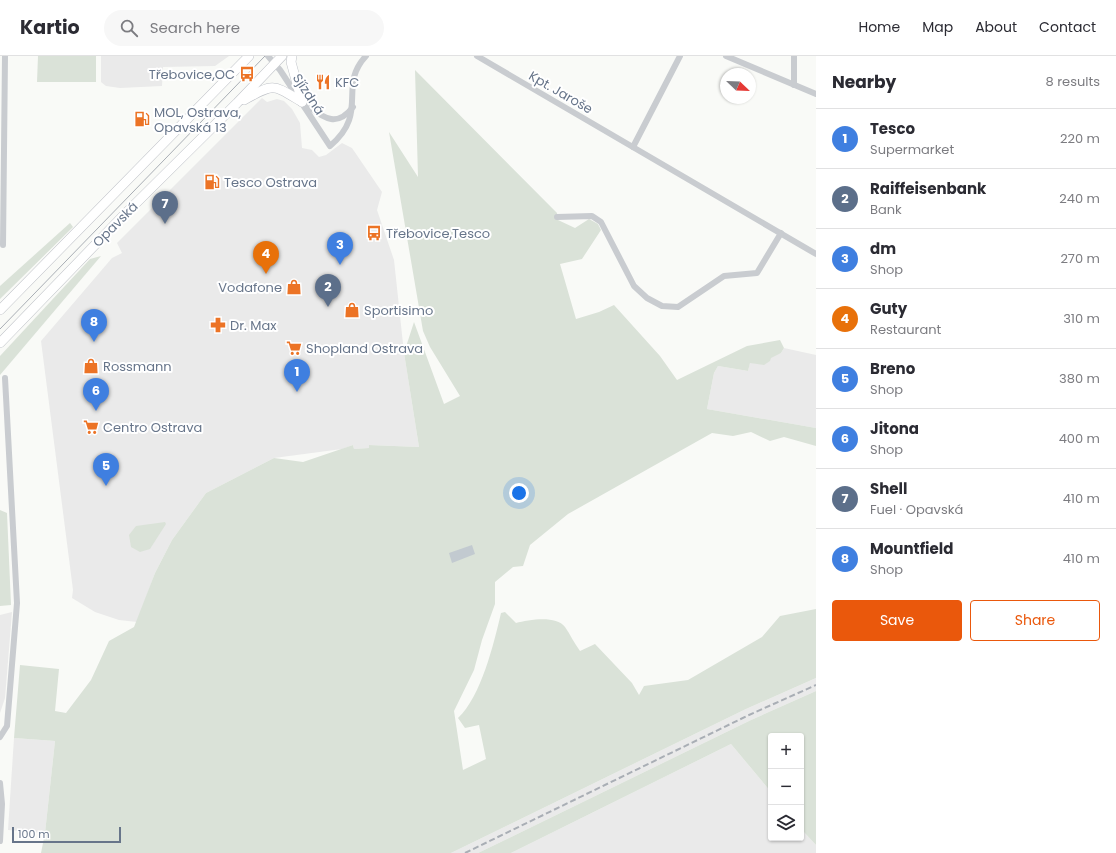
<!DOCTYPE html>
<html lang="en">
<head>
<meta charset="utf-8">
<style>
  body { margin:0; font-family:Poppins,sans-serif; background:#f7f7f7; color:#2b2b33 }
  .controls { position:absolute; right:12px; bottom:12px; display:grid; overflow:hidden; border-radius:4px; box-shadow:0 1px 3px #0004 }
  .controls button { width:36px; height:36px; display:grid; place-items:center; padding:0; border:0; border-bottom:1px solid #e1e1e2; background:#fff; color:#2b2b33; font:20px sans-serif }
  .compass { position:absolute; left:720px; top:12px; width:36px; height:36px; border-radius:50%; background:#fff; box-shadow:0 1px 3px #0004; rotate:113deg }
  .scale { position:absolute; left:12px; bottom:10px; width:109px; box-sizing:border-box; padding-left:4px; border:2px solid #67758a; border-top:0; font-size:11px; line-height:14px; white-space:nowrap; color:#67758a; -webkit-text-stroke:3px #fff; paint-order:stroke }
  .you { position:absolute; left:519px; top:437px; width:14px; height:14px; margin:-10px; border:3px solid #fff; border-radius:50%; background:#1a73e8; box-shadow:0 0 0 6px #1a73e833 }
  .badge { display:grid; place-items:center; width:26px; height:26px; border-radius:50%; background:#ea580c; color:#fff; font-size:13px; font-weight:700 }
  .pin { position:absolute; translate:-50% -33px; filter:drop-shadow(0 1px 2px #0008) }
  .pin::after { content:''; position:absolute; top:21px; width:14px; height:12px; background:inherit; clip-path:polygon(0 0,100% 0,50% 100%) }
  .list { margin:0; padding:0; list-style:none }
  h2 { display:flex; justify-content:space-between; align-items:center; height:52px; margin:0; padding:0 16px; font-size:17px }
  h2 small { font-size:13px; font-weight:400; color:#7c7c81 }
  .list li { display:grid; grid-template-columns:26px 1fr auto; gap:12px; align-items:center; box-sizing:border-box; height:60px; padding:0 16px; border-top:1px solid #e1e1e2 }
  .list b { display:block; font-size:15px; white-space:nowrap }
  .list p { margin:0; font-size:13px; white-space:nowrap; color:#7c7c81 }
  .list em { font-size:13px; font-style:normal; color:#7c7c81 }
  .actions { display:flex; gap:8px; padding:12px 16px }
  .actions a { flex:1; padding:9px 0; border:1px solid #ea580c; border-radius:4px; text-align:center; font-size:14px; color:#ea580c }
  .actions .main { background:#ea580c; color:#fff }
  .icon { flex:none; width:22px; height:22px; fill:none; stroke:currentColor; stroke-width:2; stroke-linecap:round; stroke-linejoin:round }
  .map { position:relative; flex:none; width:816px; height:797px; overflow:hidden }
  header { display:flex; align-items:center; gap:24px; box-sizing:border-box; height:56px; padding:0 20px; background:#fff; border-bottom:1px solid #e1e1e2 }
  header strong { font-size:19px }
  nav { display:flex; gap:22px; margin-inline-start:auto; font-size:14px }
  .search { width:280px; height:36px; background:#f7f7f7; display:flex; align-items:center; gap:10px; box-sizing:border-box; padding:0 14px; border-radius:22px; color:#7c7c81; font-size:15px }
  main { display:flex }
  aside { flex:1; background:#fff }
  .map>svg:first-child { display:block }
</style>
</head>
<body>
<header>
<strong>Kartio</strong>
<div class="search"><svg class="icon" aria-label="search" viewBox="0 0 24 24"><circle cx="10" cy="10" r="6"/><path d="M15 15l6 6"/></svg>Search here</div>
<nav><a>Home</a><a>Map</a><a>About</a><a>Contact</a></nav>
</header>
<main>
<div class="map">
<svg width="816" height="797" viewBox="0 0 816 797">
  <rect width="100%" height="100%" fill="#f9faf7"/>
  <g fill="#eaeaea">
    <path d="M101,0H229L215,10L163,11L162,30L120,32L106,30L101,26Z"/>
    <path d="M262,42L267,46L277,43L284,45L292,53L300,67L302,92L312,94L319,101L326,99L342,87L352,92L382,136L377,154L394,204L404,297L419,391L370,389V392L354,393L353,389L342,393L274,402L206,437L172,484L155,517L137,566L119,564L95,556L72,542L73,534L41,285L112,202L122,197L117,187Z"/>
    <path d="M784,292L816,299V372L707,353L714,317L718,310L748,315L750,306L781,297Z"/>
    <path d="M12,556L5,642L0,657V559Z"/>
    <path d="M816,622V635L751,664L478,797H451L746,653Z"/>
    <path d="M14,682L55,685L45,777L8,774Z"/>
    <path d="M731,688L771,736V782H801V773L816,789V797H511Z"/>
  </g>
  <g fill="#dae2d8">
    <path d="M38,0H96V26H37Z"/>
    <path d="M415,14L557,157L558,164L575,172L589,163L598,168L601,174L582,203L560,208L576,263L599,256L614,249L660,300L677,324L747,290L780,284L784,292L781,297L771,302L770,305L764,309L750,307L748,315L718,310L714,317L707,353L816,372V390L784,381L770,385L751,376L733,380L712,377L568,458L530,489L523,510L513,511L495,526V548L482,584L474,614L454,655L463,714L486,703L479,669L465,672L458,662C481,641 494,587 501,557L505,556L516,567C529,564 556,559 565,571C570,578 574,587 580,595L595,588L632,627L639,639L644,630L688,624L762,581L780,560L816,553V622L746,653L451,797H41L45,777L55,685L14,682L20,609L59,613L55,655L66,657L91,624L109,585L134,571L155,517L172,484L206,437L274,402L303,406L353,389L354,393L369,392V389L419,391L404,297L414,266L444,348L460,340L430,291L423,275L389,76L418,121Z"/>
    <path d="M70,167L73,171L0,243V230Z"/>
    <path d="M101,200L0,319V300L90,203Z"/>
    <path d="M0,454L7,457L11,549L0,550Z"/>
    <path d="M165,466L166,468L150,493L140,496L131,491L129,479L136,470Z"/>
    <path d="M816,635V789L801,773V680H771V736L731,688L511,797H478L751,664Z"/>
  </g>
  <path fill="#c2cad0" d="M472,489L475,498L452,507L449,497Z"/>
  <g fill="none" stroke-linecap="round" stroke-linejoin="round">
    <g stroke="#bec1c7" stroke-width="10">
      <g id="secondary">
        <path d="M292,0L291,6L302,46"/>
        <path d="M244,44C275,27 272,28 302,46"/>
        <path d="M0,254L249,0"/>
        <path d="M0,287L121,162L237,47L282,0"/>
      </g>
    </g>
    <g stroke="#c9ccd0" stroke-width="6">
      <path d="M268,0L280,14L330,90C370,56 337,31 366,0"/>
      <path d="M477,0L816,198"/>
      <path d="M726,0L816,38"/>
      <path d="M794,0V29"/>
      <path d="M306,49C323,61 336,73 353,51"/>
      <path d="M633,91L680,0"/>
      <path d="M557,161L592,160L601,166L634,230L647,242L662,250L678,251L724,220L757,217L781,177"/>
      <path d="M3,189L5,0"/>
      <path d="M0,681L7,670L17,547L5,322"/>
      <path d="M0,727L2,748L0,785"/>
    </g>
    <use href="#secondary" stroke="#fff" stroke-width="9"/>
    <path stroke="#a9aeb5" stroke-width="1" d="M0,273L265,0"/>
    <path stroke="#a9aeb5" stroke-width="2" stroke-dasharray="6 3" stroke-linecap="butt" d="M465,797L749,659L816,629"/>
  </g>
  <defs>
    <g id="bus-bare" transform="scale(1.2)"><path d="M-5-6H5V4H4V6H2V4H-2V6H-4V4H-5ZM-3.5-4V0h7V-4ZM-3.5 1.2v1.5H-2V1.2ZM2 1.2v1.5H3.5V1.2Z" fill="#ec7325" stroke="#fff" stroke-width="2.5" paint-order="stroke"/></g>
    <g id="restaurant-bare" transform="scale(1.2)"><path d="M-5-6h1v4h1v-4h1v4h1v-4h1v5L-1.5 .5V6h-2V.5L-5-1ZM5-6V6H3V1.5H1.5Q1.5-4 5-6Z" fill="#ec7325" stroke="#fff" stroke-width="2.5" paint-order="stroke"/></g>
    <g id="fuel-bare" transform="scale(1.2)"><path d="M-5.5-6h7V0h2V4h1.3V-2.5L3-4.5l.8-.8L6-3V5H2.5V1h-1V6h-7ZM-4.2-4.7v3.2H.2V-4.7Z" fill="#ec7325" stroke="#fff" stroke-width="2.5" paint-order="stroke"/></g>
    <g id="shop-bare" transform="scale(1.2)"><path d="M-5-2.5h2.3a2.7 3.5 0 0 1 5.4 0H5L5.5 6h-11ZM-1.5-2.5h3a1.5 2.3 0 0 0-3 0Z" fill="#ec7325" stroke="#fff" stroke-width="2.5" paint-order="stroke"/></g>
    <g id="pharmacy-bare" transform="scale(1.2)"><path d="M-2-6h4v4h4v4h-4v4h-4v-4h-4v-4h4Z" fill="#ec7325" stroke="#fff" stroke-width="2.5" paint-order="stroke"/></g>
    <g id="supermarket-bare" transform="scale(1.2)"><path d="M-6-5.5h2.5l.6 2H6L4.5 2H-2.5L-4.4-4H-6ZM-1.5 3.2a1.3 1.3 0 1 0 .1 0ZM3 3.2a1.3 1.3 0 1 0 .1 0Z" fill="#ec7325" stroke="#fff" stroke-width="2.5" paint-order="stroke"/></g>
  </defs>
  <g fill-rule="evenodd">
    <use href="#bus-bare" x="247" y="18"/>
    <use href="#restaurant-bare" x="323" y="26"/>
    <use href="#fuel-bare" x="142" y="63"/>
    <use href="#fuel-bare" x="212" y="126"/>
    <use href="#bus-bare" x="374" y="177"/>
    <use href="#shop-bare" x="294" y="231"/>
    <use href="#shop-bare" x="352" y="254"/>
    <use href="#pharmacy-bare" x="218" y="269"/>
    <use href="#supermarket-bare" x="294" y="292"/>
    <use href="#shop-bare" x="91" y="310"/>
    <use href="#supermarket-bare" x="91" y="371"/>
  </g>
  <g text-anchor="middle" stroke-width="4" stroke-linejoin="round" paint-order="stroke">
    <g font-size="13" fill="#67758a" stroke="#fff" text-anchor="start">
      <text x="235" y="23" text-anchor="end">Třebovice,OC</text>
      <text x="335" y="31">KFC</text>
      <text x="154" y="61">MOL, Ostrava,<tspan x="154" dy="15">Opavská 13</tspan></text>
      <text x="224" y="131">Tesco Ostrava</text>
      <text x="386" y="182">Třebovice,Tesco</text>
      <text x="282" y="236" text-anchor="end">Vodafone</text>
      <text x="364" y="259">Sportisimo</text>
      <text x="230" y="274">Dr. Max</text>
      <text x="306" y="297">Shopland Ostrava</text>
      <text x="103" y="315">Rossmann</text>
      <text x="103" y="376">Centro Ostrava</text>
    </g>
    <g font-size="13" fill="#67758a" stroke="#fff">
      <text transform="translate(561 36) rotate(30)" y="5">Kpt. Jaroše</text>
      <text transform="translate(309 38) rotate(57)" y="5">Sjízdná</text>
      <text transform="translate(115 168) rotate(-45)" y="5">Opavská</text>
    </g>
  </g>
</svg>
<div class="controls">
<button>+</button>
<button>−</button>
<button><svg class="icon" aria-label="layers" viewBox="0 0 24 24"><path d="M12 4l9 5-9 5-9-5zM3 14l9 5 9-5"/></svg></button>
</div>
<svg class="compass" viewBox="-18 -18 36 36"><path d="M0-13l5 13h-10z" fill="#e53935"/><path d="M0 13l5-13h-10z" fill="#7c7c81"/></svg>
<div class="scale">100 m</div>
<div class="you"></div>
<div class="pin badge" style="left:297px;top:336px;background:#3f7fe0">1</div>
<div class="pin badge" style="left:328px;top:251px;background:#5c6f8a">2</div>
<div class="pin badge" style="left:340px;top:209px;background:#3f7fe0">3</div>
<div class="pin badge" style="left:266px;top:218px;background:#e8710a">4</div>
<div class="pin badge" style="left:106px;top:430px;background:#3f7fe0">5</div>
<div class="pin badge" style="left:96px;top:355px;background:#3f7fe0">6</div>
<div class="pin badge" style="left:165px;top:168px;background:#5c6f8a">7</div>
<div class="pin badge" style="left:94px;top:286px;background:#3f7fe0">8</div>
</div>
<aside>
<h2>Nearby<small>8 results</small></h2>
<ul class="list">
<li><span class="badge" style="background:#3f7fe0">1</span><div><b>Tesco</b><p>Supermarket</p></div><em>220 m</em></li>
<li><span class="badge" style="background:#5c6f8a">2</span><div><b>Raiffeisenbank</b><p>Bank</p></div><em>240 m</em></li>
<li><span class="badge" style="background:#3f7fe0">3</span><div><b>dm</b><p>Shop</p></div><em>270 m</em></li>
<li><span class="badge" style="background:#e8710a">4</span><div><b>Guty</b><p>Restaurant</p></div><em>310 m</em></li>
<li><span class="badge" style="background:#3f7fe0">5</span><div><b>Breno</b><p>Shop</p></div><em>380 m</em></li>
<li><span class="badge" style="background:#3f7fe0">6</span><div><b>Jitona</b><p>Shop</p></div><em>400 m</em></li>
<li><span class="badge" style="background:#5c6f8a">7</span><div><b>Shell</b><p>Fuel · Opavská</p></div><em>410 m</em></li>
<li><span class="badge" style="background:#3f7fe0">8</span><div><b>Mountfield</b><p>Shop</p></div><em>410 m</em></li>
</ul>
<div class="actions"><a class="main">Save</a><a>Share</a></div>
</aside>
</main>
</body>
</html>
